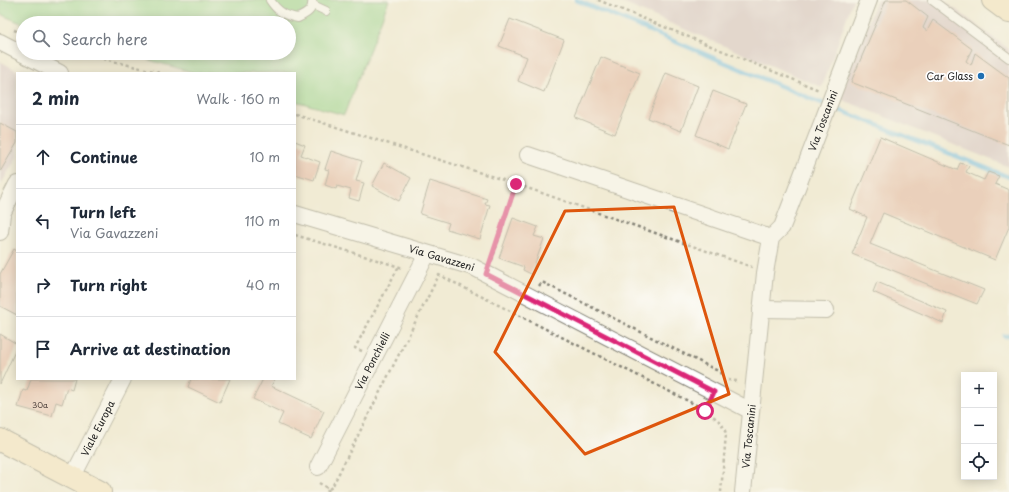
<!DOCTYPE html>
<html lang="en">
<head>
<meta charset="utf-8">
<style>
  body { margin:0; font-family:"Playpen Sans",sans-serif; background:#f2f2f3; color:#1f2937 }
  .controls { position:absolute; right:12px; bottom:12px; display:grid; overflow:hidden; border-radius:0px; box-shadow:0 2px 10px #0003 }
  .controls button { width:36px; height:36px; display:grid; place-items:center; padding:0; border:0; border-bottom:1px solid #e0e1e3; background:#fff; color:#1f2937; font:20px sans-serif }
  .stop { position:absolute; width:12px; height:12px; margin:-9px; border:3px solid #db2777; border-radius:50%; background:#fff }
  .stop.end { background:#db2777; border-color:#fff; box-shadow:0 1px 4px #0008 }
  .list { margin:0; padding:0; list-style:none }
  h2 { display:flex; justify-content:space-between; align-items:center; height:52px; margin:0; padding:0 16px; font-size:17px }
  h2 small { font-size:13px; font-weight:400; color:#747a83 }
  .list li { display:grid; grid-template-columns:26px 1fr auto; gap:12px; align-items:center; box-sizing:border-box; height:64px; padding:0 16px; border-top:1px solid #e0e1e3 }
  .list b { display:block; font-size:15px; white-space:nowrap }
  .list p { margin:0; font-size:13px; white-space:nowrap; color:#747a83 }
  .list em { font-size:13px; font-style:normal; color:#747a83 }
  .icon { flex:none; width:22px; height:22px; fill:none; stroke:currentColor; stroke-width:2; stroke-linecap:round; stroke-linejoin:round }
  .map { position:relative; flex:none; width:1009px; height:492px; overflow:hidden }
  .search { position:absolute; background:#fff; box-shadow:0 2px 10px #0003; left:16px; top:16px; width:280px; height:44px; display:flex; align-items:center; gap:10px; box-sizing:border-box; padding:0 14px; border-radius:22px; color:#747a83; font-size:15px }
  .panel { position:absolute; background:#fff; box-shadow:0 2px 10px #0003; left:16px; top:72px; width:280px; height:308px; border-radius:0px }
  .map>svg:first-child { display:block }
</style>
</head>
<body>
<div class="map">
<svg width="1009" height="492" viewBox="0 0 1009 492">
  <rect width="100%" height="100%" fill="#fff"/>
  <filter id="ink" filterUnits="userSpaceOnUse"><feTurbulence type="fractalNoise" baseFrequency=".025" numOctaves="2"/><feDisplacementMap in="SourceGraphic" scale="8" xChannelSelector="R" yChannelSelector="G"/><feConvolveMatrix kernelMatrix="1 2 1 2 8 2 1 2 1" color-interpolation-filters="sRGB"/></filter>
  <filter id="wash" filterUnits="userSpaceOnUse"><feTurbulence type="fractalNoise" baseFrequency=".012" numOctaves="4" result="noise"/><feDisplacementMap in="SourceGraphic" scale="16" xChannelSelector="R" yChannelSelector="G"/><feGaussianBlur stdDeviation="0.9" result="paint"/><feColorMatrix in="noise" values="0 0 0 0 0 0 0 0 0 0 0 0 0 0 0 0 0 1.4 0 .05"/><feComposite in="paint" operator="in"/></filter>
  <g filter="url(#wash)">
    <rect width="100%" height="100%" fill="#f1ebd4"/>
    <g fill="#d2bec4">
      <path d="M615,0H853L822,87Z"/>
      <path d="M877,0H943L1009,49V167L838,98Z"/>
      <path d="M0,61L21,73H17V157L0,186Z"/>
    </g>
    <path fill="#92d38b" stroke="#577854" d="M0,0H389L344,115L295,101V73H195L125,53H289V23L23,24L0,14Z"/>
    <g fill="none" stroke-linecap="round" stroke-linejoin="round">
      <g stroke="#70beea" stroke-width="4.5">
        <path d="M576,0L814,100L1009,177"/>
        <path d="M1004,336H1009"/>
      </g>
    </g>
    <g id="blocks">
      <g fill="#e3b09d">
        <path d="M886,0H906L928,17L923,28L927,31L933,20L972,49L966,61L971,65L975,53L1009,78V145L851,82Z"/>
        <path d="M510,19L564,40L544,92L518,81L527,57L499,46Z"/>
        <path d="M601,57L640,73L615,134L576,118Z"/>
        <path d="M666,73L698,86L681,131L648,118Z"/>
        <path d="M713,91L746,104L728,149L696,135Z"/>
        <path d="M0,123L17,132V143L0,172Z"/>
        <path d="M880,137L957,170L960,163L969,166L966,172L984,180L988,172L999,176L995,184L1009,190V227L995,260L883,213L870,244L984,290L977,304L852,254L867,217L850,209Z"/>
        <path d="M295,141L305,145L301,155L320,162L314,180L295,174Z"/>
        <path d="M331,151L362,161L356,181L364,183L359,201L349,198L351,190L337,186L336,189L325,185L329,170L325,169Z"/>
        <path d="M384,163L411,178L399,201L372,186Z"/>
        <path d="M430,181L487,199L485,204L490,205L480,239L447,229L449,223L420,214Z"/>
        <path d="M513,218L538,227L534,236L544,239L531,274L523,270L524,267L499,258Z"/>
        <path d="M14,249L17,251V315L0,306V274Z"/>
        <path d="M877,282L947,312L943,323L873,292Z"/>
        <path d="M0,334L17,344V347L0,384Z"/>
        <path d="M31,379H75L72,390L67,388L62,404L56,402L52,416L18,407L23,390L27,391Z"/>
        <path d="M191,379H230L220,402L188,387Z"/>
        <path d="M263,379H275L271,386L324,411L311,439L278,424L283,413L253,399Z"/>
      </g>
    </g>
  </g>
  <g filter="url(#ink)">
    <use href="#blocks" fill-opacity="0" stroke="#868478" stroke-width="1"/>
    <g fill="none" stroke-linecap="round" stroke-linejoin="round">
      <g stroke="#868478" stroke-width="10">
        <g id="lane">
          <path d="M270,0C277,11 285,16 298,18C306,14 314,10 312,0"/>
          <path d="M932,0L1009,58"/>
          <path d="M313,5L326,11"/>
        </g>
      </g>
      <g stroke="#868478" stroke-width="18">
        <g id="street">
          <path d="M0,42L60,73"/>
          <path d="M528,155L771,238"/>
          <path id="s1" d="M295,214L473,267L751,411"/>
          <path d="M0,232L2,214L17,184"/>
          <path d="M761,309L826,310"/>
          <path id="s2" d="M318,467L427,254"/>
          <path id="s3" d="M72,478L123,379"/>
          <path id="s4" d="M743,492L765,273L771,238L782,227L869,0"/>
        </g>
      </g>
      <g stroke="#868478" stroke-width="24">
        <g id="secondary">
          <path d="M993,0L1009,12"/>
          <path d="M0,440L100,492"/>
        </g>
      </g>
      <g stroke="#868478" stroke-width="2.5" stroke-dasharray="3 3" stroke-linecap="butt">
        <path d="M598,0L819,90"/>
        <path d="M14,30L23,34"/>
        <path d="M80,53L161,73"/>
        <path d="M295,114L516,184L752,267"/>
        <path d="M295,235L403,268"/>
        <path d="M492,260L516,184"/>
        <path d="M539,286L542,282L720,372L722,377"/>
        <path d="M362,351L355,348L399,266"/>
        <path d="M728,380L737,381L738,379"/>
        <path d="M706,409L705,411C716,418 723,422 726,434L721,492"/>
        <path d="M319,483L329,489L327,492"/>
        <path d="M329,489L332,487L439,275L706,410"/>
      </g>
      <use href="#lane" stroke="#fff" stroke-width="8"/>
      <use href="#street" stroke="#fff" stroke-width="16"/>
      <use href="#secondary" stroke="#f9e7c3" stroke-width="22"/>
    </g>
  </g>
  <g fill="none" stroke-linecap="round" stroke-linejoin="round" filter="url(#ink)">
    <path stroke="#db2777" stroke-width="5" d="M516,184L486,274L714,392L705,411"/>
  </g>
  <path d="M0 0H1009V492H0ZM674,207L729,394L585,454L495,352L565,211Z" fill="#f1ebd4" fill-opacity=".55" fill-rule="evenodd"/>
  <path fill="none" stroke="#de560d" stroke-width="3" stroke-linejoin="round" d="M674,207L729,394L585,454L495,352L565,211Z"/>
  <circle fill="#1f6fb2" stroke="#fff" stroke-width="1.5" cx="981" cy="76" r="4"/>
  <g text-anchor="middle" stroke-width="3.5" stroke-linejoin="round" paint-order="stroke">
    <g font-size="8" fill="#4e413c">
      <text x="40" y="408">30a</text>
    </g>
    <g font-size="10" fill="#1c1c1c" stroke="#fff" text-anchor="end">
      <text x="973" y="80">Car Glass</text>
    </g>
    <g font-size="10" fill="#1c1c1c" stroke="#fff">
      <text dy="4" stroke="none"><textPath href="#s4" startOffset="385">Via Toscanini</textPath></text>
      <text dy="4" stroke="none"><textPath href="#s1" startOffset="153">Via Gavazzeni</textPath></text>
      <text dy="4" stroke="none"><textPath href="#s2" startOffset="119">Via Ponchielli</textPath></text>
      <text dy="4" stroke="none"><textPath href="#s3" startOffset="56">Viale Europa</textPath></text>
      <text dy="4" stroke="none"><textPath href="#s4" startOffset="56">Via Toscanini</textPath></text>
    </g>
  </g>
</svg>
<div class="controls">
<button>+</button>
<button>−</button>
<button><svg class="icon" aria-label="locate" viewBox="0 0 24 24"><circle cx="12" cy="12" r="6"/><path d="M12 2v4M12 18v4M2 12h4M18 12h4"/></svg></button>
</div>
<div class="stop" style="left:705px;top:411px"></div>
<div class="stop end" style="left:516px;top:184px"></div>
<div class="search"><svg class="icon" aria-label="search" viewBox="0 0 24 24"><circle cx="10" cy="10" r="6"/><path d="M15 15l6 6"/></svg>Search here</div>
<section class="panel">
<h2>2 min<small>Walk · 160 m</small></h2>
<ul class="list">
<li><svg class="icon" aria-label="ahead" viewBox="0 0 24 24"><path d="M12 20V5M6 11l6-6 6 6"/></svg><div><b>Continue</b></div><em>10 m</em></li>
<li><svg class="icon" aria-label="left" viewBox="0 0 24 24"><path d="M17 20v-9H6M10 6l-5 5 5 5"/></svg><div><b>Turn left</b><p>Via Gavazzeni</p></div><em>110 m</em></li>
<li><svg class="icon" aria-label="right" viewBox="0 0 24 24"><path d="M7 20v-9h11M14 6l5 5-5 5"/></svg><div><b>Turn right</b></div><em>40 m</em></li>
<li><svg class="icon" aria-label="arrive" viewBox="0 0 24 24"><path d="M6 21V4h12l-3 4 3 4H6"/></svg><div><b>Arrive at destination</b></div></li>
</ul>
</section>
</div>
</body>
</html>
